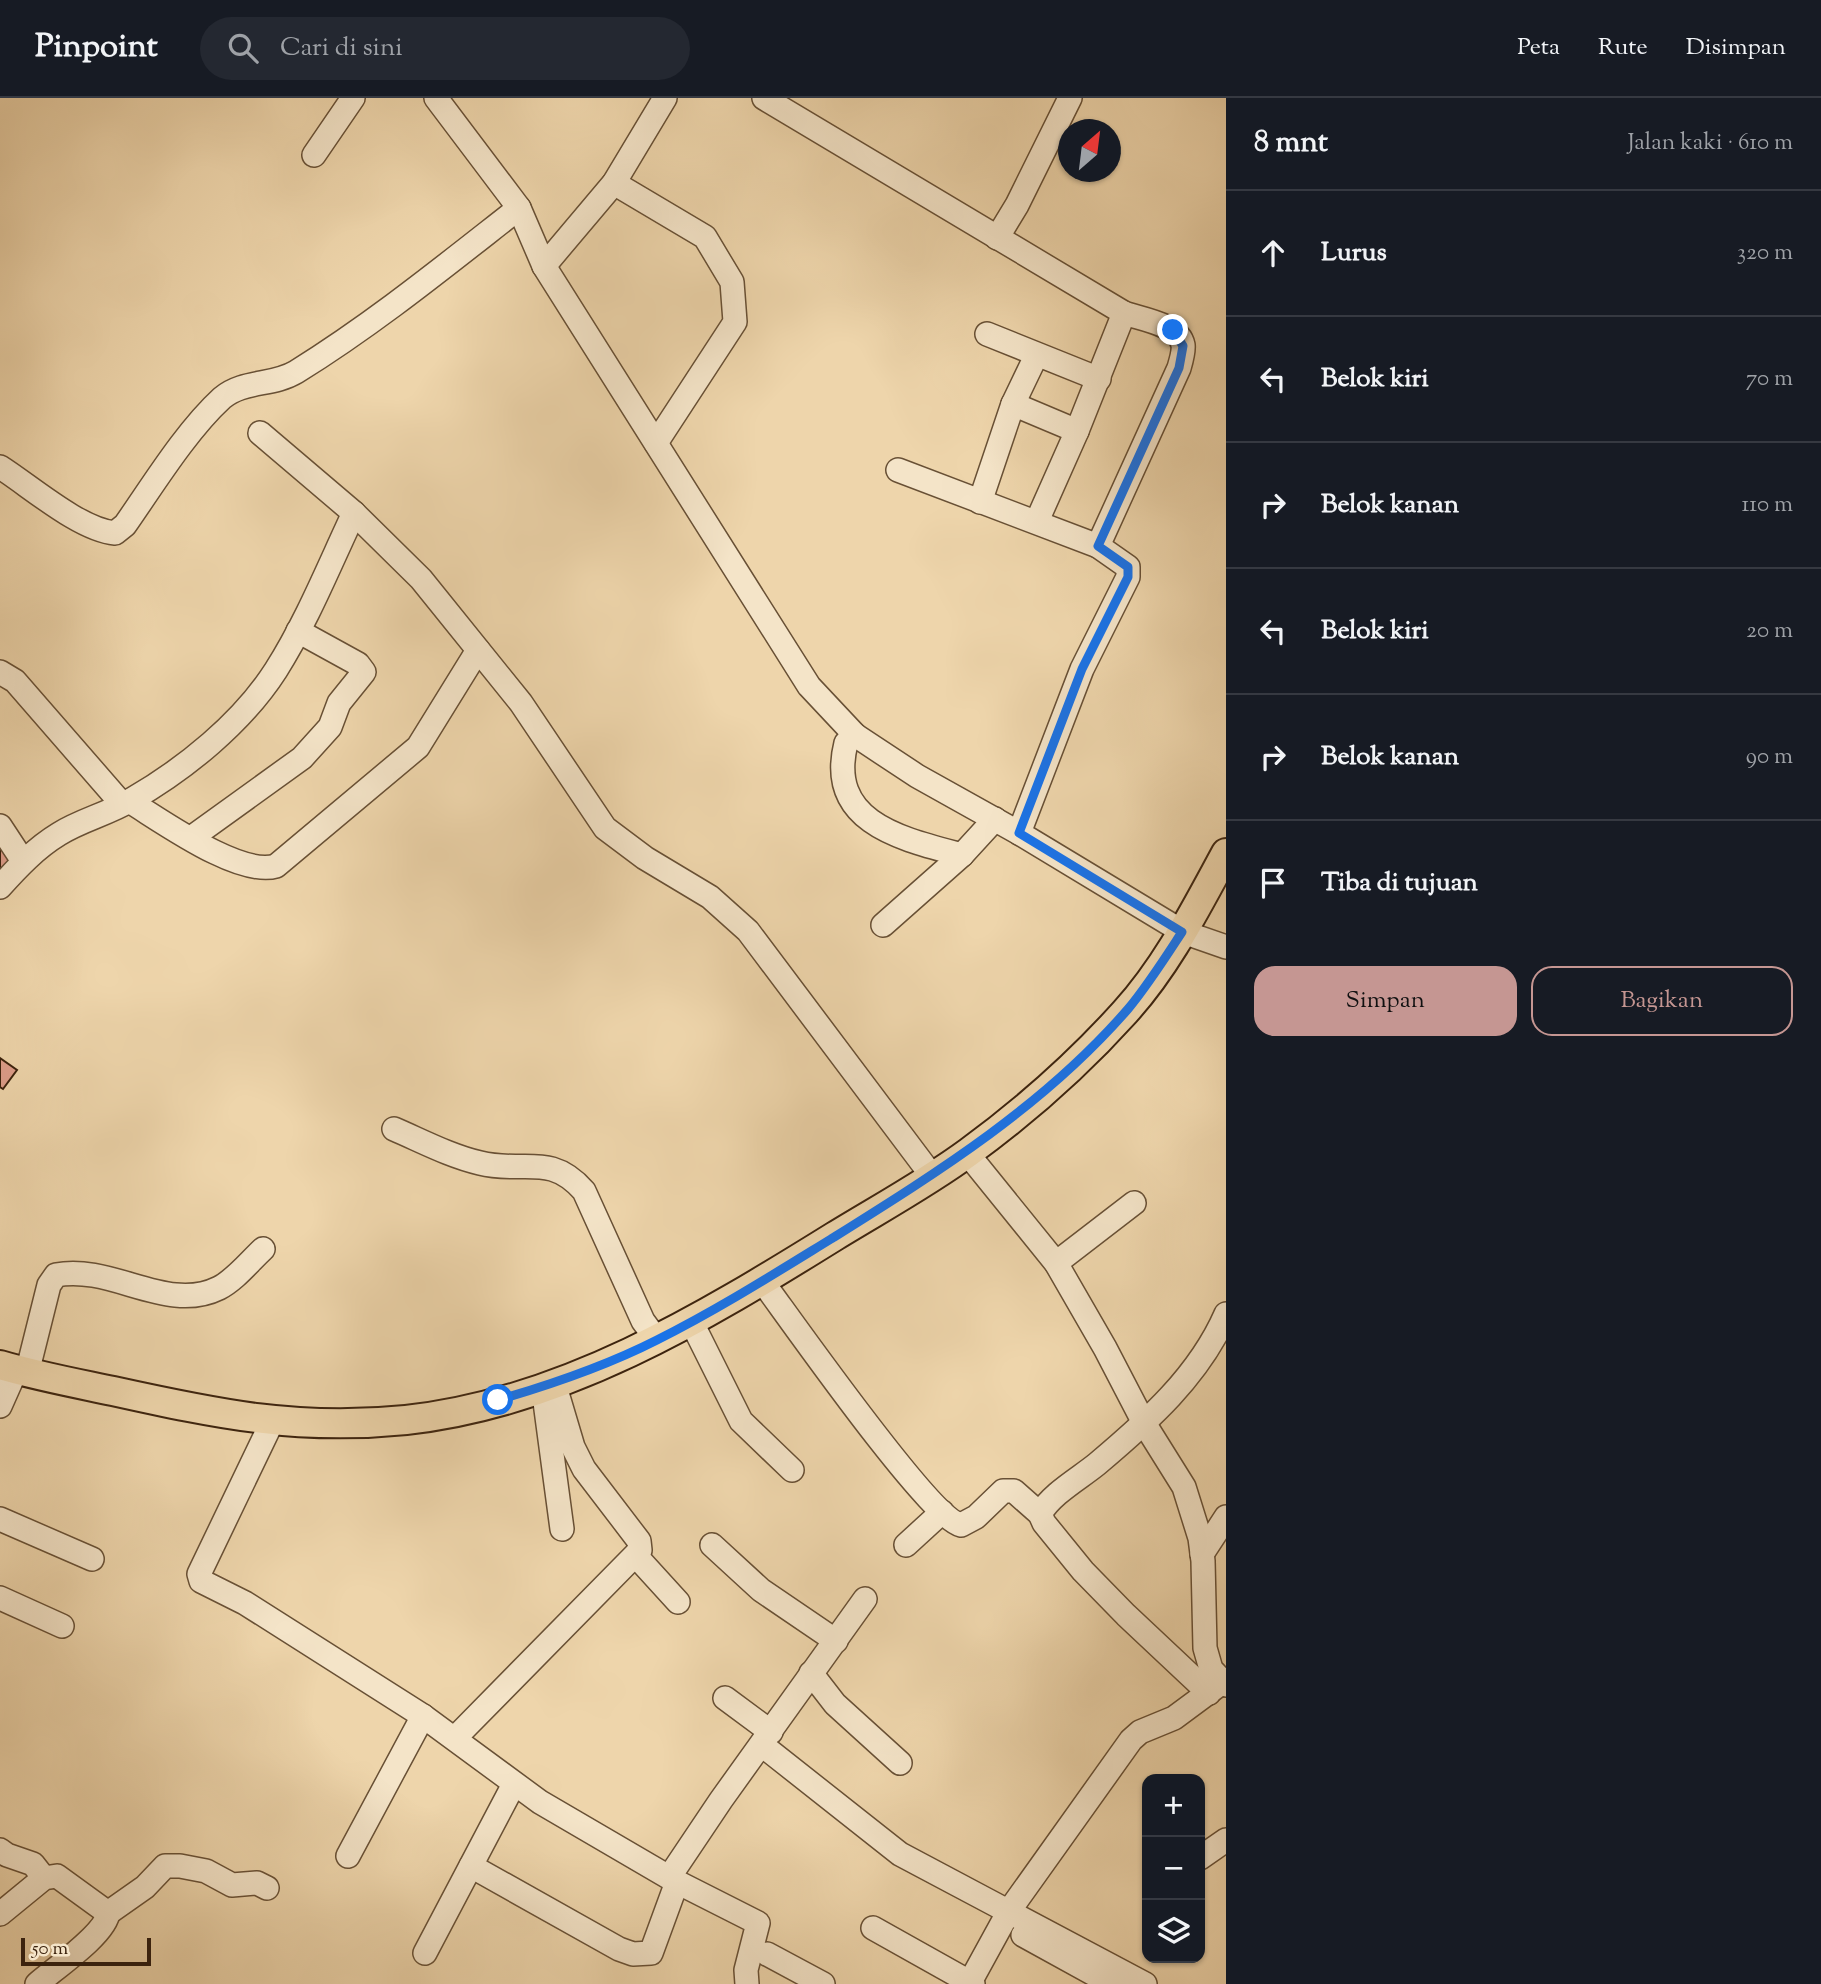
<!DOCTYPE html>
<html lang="id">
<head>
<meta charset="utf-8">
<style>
  body { margin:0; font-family:"Sorts Mill Goudy",serif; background:#242831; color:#f1f3f6 }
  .controls { position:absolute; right:21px; bottom:21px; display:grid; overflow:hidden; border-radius:14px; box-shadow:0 2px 5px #0004 }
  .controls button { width:63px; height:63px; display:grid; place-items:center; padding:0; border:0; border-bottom:2px solid #363941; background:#171b24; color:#f1f3f6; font:35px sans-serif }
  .compass { position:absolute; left:1058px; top:21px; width:63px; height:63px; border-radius:50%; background:#171b24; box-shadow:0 2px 5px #0004; rotate:28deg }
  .scale { position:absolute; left:21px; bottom:18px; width:130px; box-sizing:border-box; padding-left:7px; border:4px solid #3c230e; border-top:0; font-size:19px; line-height:24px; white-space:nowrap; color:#3c230e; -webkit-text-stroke:5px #f4e4c8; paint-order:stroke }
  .stop { position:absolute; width:21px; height:21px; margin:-16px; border:5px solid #1a73e8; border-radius:50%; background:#fff }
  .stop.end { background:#1a73e8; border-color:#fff; box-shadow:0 2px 7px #0008 }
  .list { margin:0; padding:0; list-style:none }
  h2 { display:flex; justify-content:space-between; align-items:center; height:91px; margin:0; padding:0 28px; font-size:30px }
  h2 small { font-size:23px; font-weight:400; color:#9ea1a6 }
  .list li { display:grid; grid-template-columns:46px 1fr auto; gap:21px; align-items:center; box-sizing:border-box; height:126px; padding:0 28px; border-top:2px solid #363941 }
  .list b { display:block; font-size:26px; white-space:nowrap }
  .list em { font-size:23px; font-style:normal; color:#9ea1a6 }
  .actions { display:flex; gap:14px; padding:21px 28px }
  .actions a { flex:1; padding:16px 0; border:2px solid #c59692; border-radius:21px; text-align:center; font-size:24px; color:#c59692 }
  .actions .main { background:#c59692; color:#111 }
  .icon { flex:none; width:38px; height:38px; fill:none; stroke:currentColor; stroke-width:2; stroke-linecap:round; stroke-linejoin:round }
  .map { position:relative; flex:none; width:1226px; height:1886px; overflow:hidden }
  header { display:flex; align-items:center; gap:42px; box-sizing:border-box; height:98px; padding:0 35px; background:#171b24; border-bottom:2px solid #363941 }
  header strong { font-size:33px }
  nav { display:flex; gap:38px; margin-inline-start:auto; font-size:24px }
  .search { width:490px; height:63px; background:#242831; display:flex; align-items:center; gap:18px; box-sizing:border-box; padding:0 24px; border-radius:38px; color:#9ea1a6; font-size:26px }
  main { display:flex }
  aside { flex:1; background:#171b24 }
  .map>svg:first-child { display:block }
</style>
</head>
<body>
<header>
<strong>Pinpoint</strong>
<div class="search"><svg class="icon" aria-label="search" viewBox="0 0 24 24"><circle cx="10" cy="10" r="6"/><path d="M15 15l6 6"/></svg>Cari di sini</div>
<nav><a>Peta</a><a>Rute</a><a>Disimpan</a></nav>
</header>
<main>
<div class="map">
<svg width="1226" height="1886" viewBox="0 0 1226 1886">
  <rect width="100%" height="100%" fill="#eed5ab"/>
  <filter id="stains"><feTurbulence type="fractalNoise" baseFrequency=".00286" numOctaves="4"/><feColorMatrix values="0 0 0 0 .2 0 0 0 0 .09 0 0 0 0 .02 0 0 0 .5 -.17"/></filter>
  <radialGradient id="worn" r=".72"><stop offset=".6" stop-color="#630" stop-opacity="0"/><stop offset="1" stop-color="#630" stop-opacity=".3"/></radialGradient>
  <g fill="#de9e8b" stroke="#3c230e" stroke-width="2">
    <path d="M0,743L18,760L4,774L0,771Z"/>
    <path d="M0,960L17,972L3,991L0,989Z"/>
  </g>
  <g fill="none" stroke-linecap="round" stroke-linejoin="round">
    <g stroke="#685035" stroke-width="26">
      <g id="minor">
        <path d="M436,0L519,110L544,168L809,588L855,637L917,678L1019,735"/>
        <path d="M764,0L1124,215C1140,221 1179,226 1183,247C1184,253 1181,263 1179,270L1098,448L1128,469V479L1082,571L1019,735L1183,834L1226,849"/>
        <path d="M314,57L353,0"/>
        <path d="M614,85L705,139L732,184L735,224L656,345"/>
        <path d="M997,140L1017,107L1070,0"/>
        <path d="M544,168L614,85L665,0"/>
        <path d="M987,236L1099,281"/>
        <path d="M1013,306L1077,333"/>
        <path d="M260,335L354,415L421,481L521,605L605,730L645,760L710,799L748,833L932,1078"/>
        <path d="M0,369C30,388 80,432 115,435L125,427C153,387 186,333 222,300C243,282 273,288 296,274C375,225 446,167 519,110"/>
        <path d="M898,372L1098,448"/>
        <path d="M980,404L1013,306L1036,258"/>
        <path d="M1037,423L1077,333L1124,215"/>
        <path d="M0,574L15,583L122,706"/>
        <path d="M855,637L846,645C826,725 902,741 962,757"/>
        <path d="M129,703C162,723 239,779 276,768L418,649L478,552"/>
        <path d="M0,728L23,763"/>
        <path d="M191,740L302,660L330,629L339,605L364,574L358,566L298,533"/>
        <path d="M0,789C18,769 36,750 59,736C81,722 108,716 131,702C185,671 242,625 276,572C307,523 329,468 354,415"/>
        <path d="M883,827L962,757L995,721"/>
        <path d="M394,1031C422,1043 450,1058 480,1065C523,1076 550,1054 584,1093L643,1223L657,1242"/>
        <path d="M967,1055L1056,1165L1105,1250L1144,1325L1184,1389L1200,1440L1203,1463L1205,1550L1211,1571L1226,1587"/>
        <path d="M1056,1165L1134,1105"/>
        <path d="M762,1183C791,1222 929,1420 961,1427L976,1419L1003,1393H1014L1040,1416L1044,1425L1083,1473L1126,1517L1209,1595"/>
        <path d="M691,1223L741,1323L792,1372"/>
        <path d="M27,1275L49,1187L56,1177C112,1166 167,1216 219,1190C235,1182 250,1163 263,1151"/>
        <path d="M543,1289L562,1431"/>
        <path d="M0,1308L16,1272"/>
        <path d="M272,1324L199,1476L201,1483L245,1505L423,1618L540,1704L677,1784L758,1825L746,1872L747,1886"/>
        <path d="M1040,1416C1051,1396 1080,1380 1097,1366C1148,1323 1199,1278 1226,1216"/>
        <path d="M0,1421L92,1461"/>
        <path d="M712,1447L761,1492L836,1543"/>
        <path d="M906,1447L942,1414"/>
        <path d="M1202,1456L1226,1419"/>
        <path d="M637,1459L678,1504"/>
        <path d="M0,1500L62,1528"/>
        <path d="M811,1575L835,1606L900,1665"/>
        <path d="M725,1600L771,1634"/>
        <path d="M455,1640L640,1452L639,1443L584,1371L573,1349L554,1285"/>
        <path d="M762,1647L900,1756L1145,1886"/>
        <path d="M0,1752L7,1757L33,1766L44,1780"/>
        <path d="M348,1758L423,1618"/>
        <path d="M1200,1760L1226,1742"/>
        <path d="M471,1768L619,1851L633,1856L651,1855L677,1784"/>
        <path d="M670,1778L721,1702L865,1501"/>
        <path d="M108,1815L145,1789L165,1768H180L206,1773L232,1787L257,1785L267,1790"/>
        <path d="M0,1816L44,1780L57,1778L108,1815C106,1836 54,1871 37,1886"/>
        <path d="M873,1830L973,1886"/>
        <path d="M1023,1837L1112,1886"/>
        <path d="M425,1855L514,1686"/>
        <path d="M767,1856L823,1886"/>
        <path d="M969,1886L1009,1813L1131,1642L1140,1634L1174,1620L1220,1586"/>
      </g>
    </g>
    <g stroke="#3c230e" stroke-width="32">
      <path id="major" d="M0,1267C37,1278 75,1285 113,1293C217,1316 298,1333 406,1322C563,1305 703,1220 835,1138C879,1111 927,1085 969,1054C1025,1013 1079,965 1125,914C1167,868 1196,810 1226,755"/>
    </g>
    <use href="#minor" stroke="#f4e4c8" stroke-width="23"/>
    <use href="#major" stroke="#eed5ab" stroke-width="28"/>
  </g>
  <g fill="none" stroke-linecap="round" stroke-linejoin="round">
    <path stroke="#1a73e8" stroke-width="9" d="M498,1302C553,1286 606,1268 657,1242C717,1212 774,1176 831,1141C938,1074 1044,1008 1128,911C1148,887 1165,860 1182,834L1019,735L1082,571L1128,479V469L1098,448L1179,270L1183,248L1173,232"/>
  </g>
  <rect width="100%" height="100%" filter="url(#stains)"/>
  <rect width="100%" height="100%" fill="url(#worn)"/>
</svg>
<div class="controls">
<button>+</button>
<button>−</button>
<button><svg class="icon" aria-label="layers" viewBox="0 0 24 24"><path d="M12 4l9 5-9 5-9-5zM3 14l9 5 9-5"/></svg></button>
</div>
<svg class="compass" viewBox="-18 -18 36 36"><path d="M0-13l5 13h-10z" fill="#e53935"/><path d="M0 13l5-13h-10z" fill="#9ea1a6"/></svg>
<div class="scale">50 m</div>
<div class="stop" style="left:498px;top:1302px"></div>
<div class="stop end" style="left:1173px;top:232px"></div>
</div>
<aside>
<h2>8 mnt<small>Jalan kaki · 610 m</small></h2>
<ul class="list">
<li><svg class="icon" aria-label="ahead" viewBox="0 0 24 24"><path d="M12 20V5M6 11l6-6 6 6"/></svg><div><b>Lurus</b></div><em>320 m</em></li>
<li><svg class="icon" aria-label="left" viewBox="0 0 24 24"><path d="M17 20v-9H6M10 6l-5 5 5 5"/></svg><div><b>Belok kiri</b></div><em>70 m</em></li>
<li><svg class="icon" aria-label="right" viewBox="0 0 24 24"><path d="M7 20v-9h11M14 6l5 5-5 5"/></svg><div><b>Belok kanan</b></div><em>110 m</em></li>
<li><svg class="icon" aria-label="left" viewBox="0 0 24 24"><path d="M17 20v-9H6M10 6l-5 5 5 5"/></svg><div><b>Belok kiri</b></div><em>20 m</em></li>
<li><svg class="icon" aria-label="right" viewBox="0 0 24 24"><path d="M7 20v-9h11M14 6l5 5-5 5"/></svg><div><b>Belok kanan</b></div><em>90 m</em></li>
<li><svg class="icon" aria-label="arrive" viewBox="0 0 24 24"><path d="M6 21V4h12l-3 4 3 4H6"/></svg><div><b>Tiba di tujuan</b></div></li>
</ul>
<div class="actions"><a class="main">Simpan</a><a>Bagikan</a></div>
</aside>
</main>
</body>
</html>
